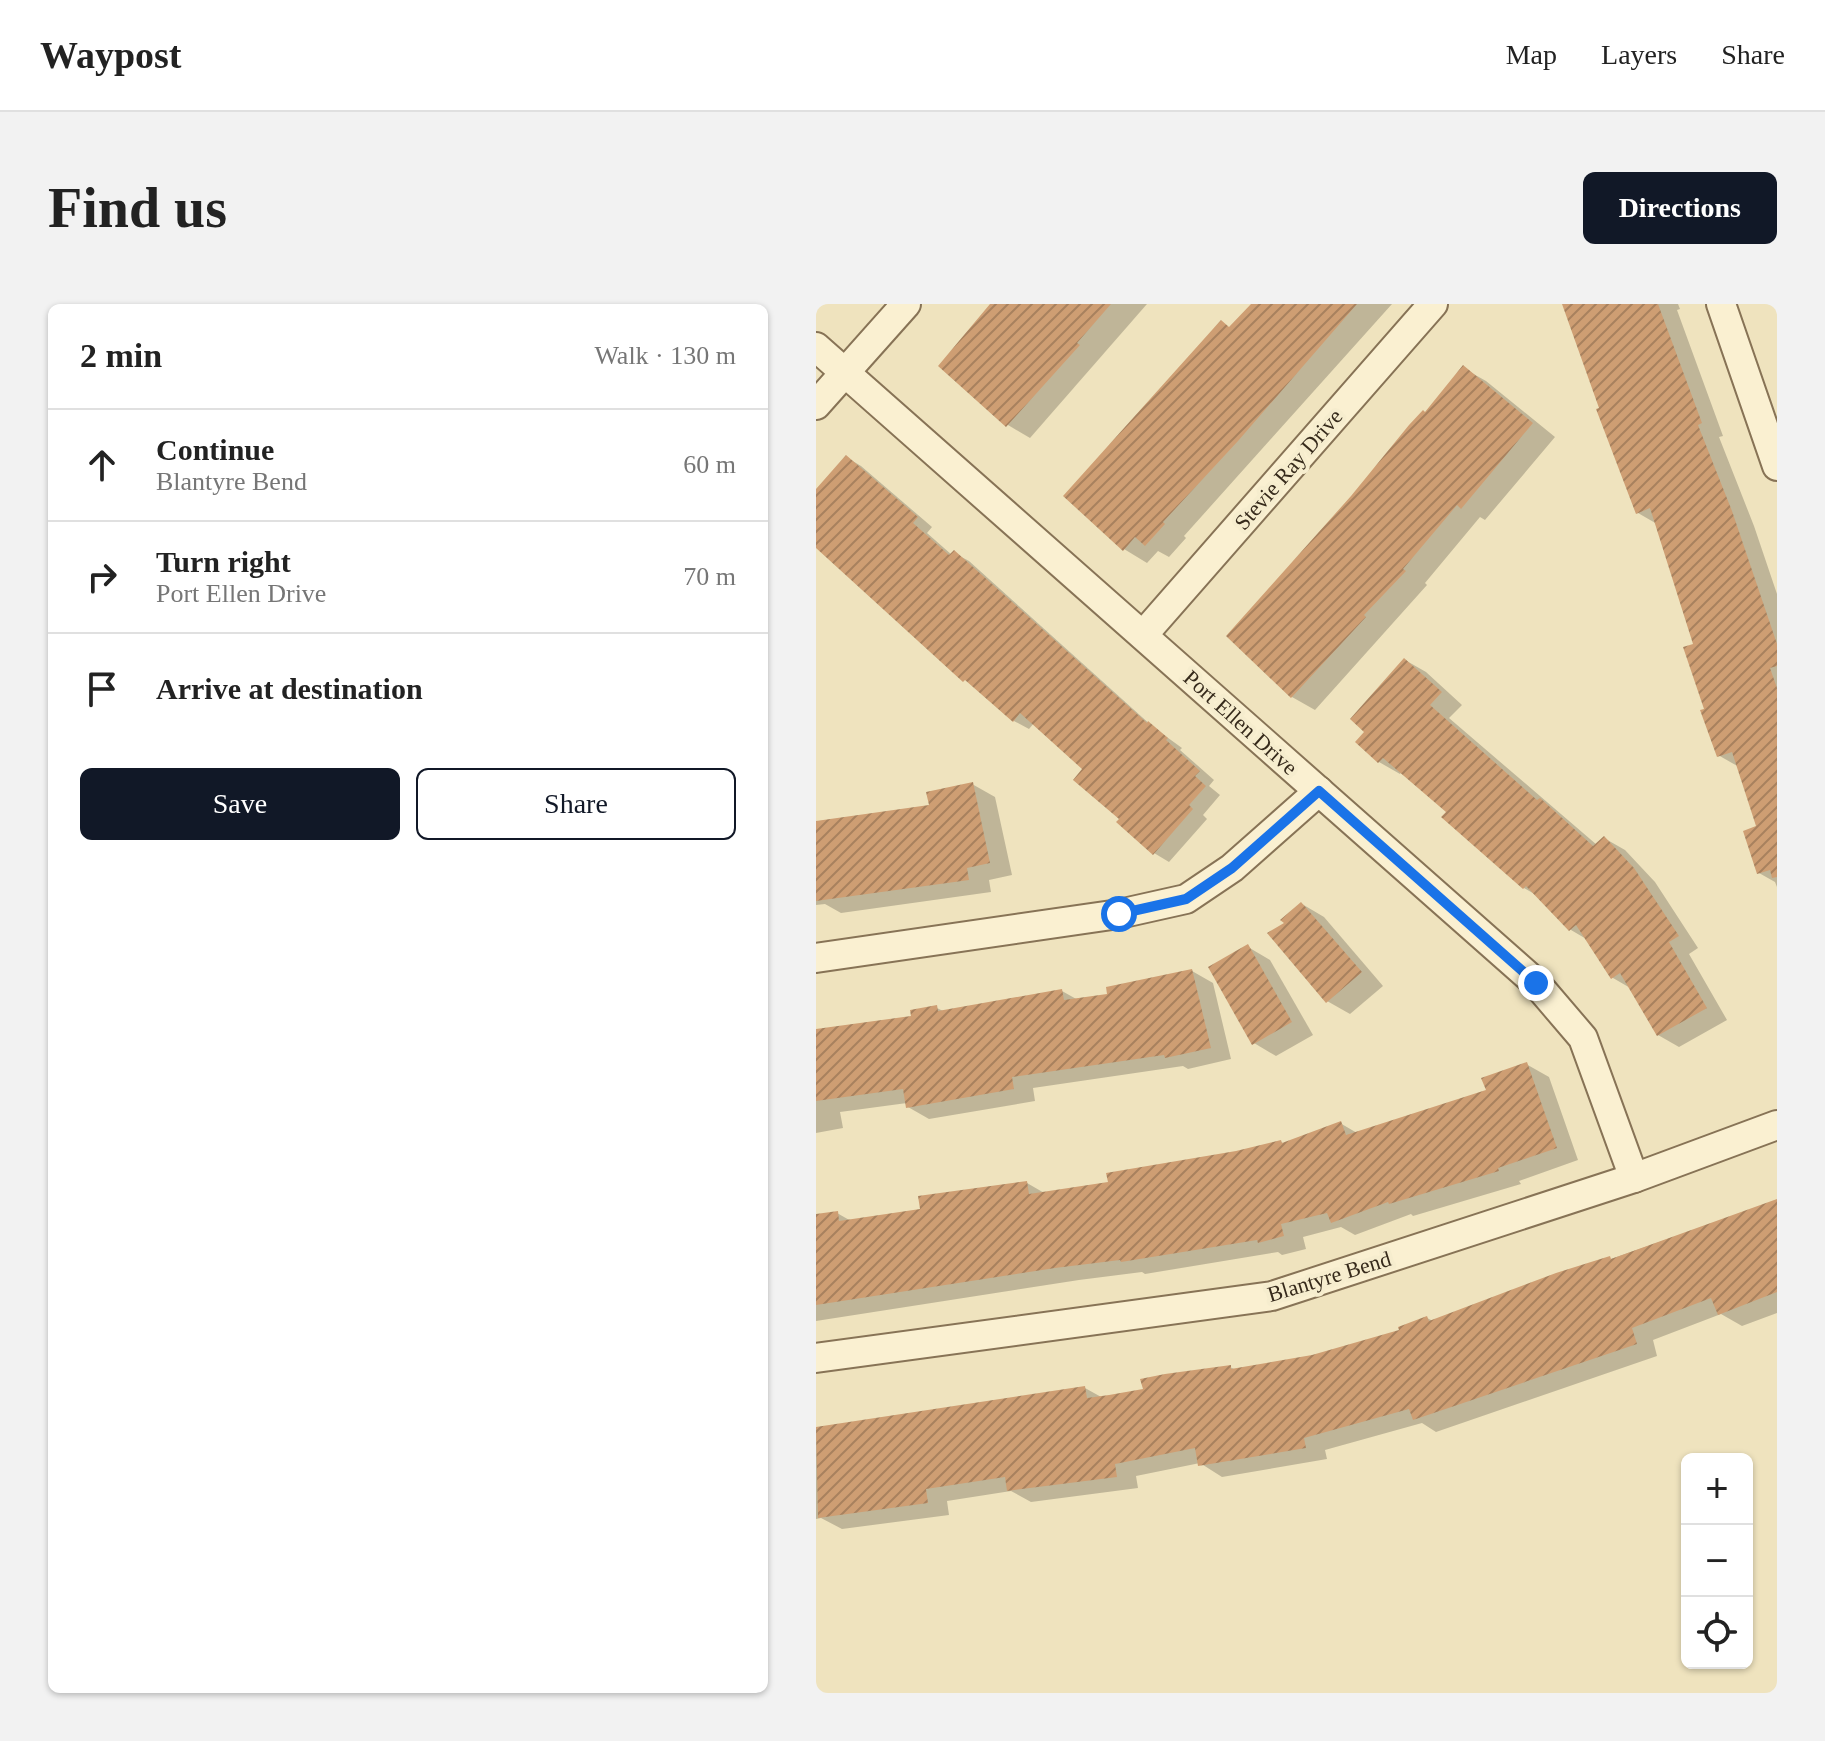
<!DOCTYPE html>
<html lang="en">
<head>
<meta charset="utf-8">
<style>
  body { margin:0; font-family:Georgia,serif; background:#f2f2f2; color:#222 }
  .controls { position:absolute; right:24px; bottom:24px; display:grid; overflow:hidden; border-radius:12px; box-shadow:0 2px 6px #0004 }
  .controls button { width:72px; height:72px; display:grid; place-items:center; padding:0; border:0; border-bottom:2px solid #e0e0e0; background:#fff; color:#222; font:40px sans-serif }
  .stop { position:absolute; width:24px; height:24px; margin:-18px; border:6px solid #1a73e8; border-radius:50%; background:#fff }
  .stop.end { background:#1a73e8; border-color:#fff; box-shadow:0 2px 8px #0008 }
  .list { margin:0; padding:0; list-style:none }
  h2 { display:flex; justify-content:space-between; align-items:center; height:104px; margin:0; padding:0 32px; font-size:34px }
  h2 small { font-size:26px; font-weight:400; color:#767676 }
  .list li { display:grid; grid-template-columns:52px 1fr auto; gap:24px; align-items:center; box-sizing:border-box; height:112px; padding:0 32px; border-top:2px solid #e0e0e0 }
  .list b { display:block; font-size:30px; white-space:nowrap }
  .list p { margin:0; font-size:26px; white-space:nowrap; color:#767676 }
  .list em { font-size:26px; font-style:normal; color:#767676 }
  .actions { display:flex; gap:16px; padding:24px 32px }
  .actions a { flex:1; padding:18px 0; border:2px solid #111827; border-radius:12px; text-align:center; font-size:28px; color:#111827 }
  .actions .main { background:#111827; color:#fff }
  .icon { flex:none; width:44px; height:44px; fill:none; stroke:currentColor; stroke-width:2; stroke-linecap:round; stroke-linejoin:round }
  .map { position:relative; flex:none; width:961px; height:1389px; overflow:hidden; border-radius:12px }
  header { display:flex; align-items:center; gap:48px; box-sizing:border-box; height:112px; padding:0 40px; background:#fff; border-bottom:2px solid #e0e0e0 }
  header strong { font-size:38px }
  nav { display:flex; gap:44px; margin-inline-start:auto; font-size:28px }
  .intro { display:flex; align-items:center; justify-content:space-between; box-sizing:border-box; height:192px; padding:0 48px }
  h1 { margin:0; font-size:56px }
  .button { padding:20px 36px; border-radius:12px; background:#111827; color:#fff; font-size:28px; font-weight:700 }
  main { display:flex; gap:48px; padding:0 48px }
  aside { flex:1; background:#fff; border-radius:12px; box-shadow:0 2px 6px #0004 }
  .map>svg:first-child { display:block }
</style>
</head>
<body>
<header>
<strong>Waypost</strong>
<nav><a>Map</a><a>Layers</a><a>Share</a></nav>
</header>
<div class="intro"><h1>Find us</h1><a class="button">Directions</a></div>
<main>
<aside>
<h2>2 min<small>Walk · 130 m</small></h2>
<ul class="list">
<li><svg class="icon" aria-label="ahead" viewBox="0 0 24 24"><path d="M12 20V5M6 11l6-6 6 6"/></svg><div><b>Continue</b><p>Blantyre Bend</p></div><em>60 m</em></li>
<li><svg class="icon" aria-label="right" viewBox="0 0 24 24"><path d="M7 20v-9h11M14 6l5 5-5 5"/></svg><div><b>Turn right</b><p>Port Ellen Drive</p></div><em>70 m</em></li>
<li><svg class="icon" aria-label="arrive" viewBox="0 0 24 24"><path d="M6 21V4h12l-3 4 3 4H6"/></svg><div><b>Arrive at destination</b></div></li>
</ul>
<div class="actions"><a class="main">Save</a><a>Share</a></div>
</aside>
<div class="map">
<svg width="961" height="1389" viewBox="0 0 961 1389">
  <defs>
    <pattern id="building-hatch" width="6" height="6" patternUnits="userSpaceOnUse" patternTransform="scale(2)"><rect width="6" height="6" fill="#ce9e73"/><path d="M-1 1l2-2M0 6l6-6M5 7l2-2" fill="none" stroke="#a8815e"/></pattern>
  </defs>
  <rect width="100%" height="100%" fill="#efe3be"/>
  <g fill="#0003">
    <path d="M177,0H331L214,134L192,121L124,62Z"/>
    <path d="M438,0H576L368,232L370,234L353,253L342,247L331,259L308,245L250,192Z"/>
    <path d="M747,0H862L864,5L861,6L907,132L903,133L938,222L961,290V583L959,578L943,569L942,524L923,463L902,451L890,406L880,341L841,220L822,209Z"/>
    <path d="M647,64L670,77L739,133L669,216L664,213L609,279L611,281L499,406L476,393L413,332L610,110Z"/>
    <path d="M30,153L45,162L116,223L111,229L136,251L138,249L153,257L337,423L366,444L364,446L398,476L393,482L404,491L387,511L391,515L353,558L338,549L306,515L269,464L218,419L213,425L198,417L0,243V188Z"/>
    <path d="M589,356L610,368L646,401L633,414L781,541L788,534L809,546L839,578L882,644L873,650L911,716L863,743L842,731L816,685L797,674L772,636L755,626L722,592L708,584L633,508L586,467L584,470L563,458Z"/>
    <path d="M156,480L179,493L196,571L173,576L175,588L25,609L9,600L0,601V519L116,503Z"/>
    <path d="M486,600L508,613L567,682L534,710L511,697L471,620Z"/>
    <path d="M432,643L454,656L497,731L460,752L438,739Z"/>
    <path d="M376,667L397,679L415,755L372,765L367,762L217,784L219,797L113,815L92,803L91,799L24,808L27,824L0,829V727L98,714L121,704L129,708L246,687L262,696L293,691Z"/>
    <path d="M710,760L733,773L762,856L703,877L705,880L597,912L595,910L539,931L525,923L487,933L490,945L466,951L462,948L329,970L326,968L263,976L0,1017V913L21,909L35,917L106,907L211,879L230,890L294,880L465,838L469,840L524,819L541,829L672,787Z"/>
    <path d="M961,897V1009L926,1022L905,1010L837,1036L841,1052L620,1128L606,1119L509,1146L511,1155L406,1173L384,1159L320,1172L322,1184L215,1198L195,1187L131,1197L133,1211L26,1225L5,1214L0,1215V1124L269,1084L287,1094L329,1086L414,1063L420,1066L496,1053L586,1028L611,1014L617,1017Z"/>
  </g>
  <g fill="url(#building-hatch)">
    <path d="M174,0H295L261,39L264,41L190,123L122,62Z"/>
    <path d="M435,0H541L422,137L347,218L349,220L329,242L319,233L307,247L247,192L405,16L413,23Z"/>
    <path d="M746,0H842L886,119L882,121L916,207L961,340V362L954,364L961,384V573L956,574L954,566L941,570L927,527L940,522L916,448L901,453L884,406L888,405L867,343L877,340L834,204L820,210L780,105L783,104Z"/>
    <path d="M647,61L717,119L645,205L641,201L587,265L590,267L548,311L550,313L475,394L410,332L535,192L593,121L607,106L609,108Z"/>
    <path d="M30,151L102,213L97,219L133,251L138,246L331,419L332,417L352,434L350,436L384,467L379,472L390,482L373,501L377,505L337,551L300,518L303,515L257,476L266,465L204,409L197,418L149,376L147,378L0,244V185Z"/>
    <path d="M588,354L626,388L614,401L721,496L724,494L777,542L788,532L818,564L863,632L853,638L891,704L841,732L804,669L795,675L760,621L753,627L710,582L707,585L625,513L630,508L567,454L562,459L539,438L548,428L534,415Z"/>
    <path d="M157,478L174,559L151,564L153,576L0,597V517L113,501L110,488Z"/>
    <path d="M485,598L546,668L510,699L451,629L468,619L464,616Z"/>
    <path d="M432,640L476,718L436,741L392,663Z"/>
    <path d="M376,665L395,744L349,754L348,751L196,773L198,785L90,804L87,785L0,797V725L95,712L94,706L121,701L122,707L246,685L248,696L291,690L290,683Z"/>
    <path d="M711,758L741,844L682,864L683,867L573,900L572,898L515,919L511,909L465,920L468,932L442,939L441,936L305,958L304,956L239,964L0,1001V910L22,907L23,917L104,905L102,892L211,877L213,890L292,878L290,869L420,847L465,836L466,839L525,817L530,831L670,786L665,774Z"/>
    <path d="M961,895V988L902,1011L895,994L816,1024L821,1040L597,1116L593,1105L488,1134L490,1144L382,1162L379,1144L299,1160L301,1173L191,1187L189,1173L110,1185L112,1199L2,1214L0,1123L269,1082L271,1094L293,1091L327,1085L324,1075L349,1070L415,1061V1065L496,1051L583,1026L582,1023L611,1012L613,1017L740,969L794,952L795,955Z"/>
  </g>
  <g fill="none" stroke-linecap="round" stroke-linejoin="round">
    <g stroke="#877356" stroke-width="32">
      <g id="minor">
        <path d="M905,0L961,162"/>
        <path d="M0,43L720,679L767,734L818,874"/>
        <path d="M0,101L90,0"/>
        <path d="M327,331L617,0"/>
        <path d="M0,654L303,610L370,595L416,564L503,487"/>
        <path d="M0,1054L456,992L818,874L961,821"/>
      </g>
    </g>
    <use href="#minor" stroke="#faf0d1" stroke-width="28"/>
  </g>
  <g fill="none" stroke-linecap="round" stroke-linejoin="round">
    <path stroke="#1a73e8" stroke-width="10" d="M303,610L370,595L416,564L503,487L720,679"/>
  </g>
  <g text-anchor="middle" stroke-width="8" stroke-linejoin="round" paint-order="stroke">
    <g font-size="22" fill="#362a1b" stroke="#f6edce">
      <text transform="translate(472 165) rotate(-49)" y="8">Stevie Ray Drive</text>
      <text transform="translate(425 418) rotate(42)" y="8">Port Ellen Drive</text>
      <text transform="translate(513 972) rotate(-17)" y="8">Blantyre Bend</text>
    </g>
  </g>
</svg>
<div class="controls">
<button>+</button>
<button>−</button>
<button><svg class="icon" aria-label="locate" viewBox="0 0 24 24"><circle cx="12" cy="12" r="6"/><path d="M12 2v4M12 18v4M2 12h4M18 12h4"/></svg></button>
</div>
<div class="stop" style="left:303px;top:610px"></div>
<div class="stop end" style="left:720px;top:679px"></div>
</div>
</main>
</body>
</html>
